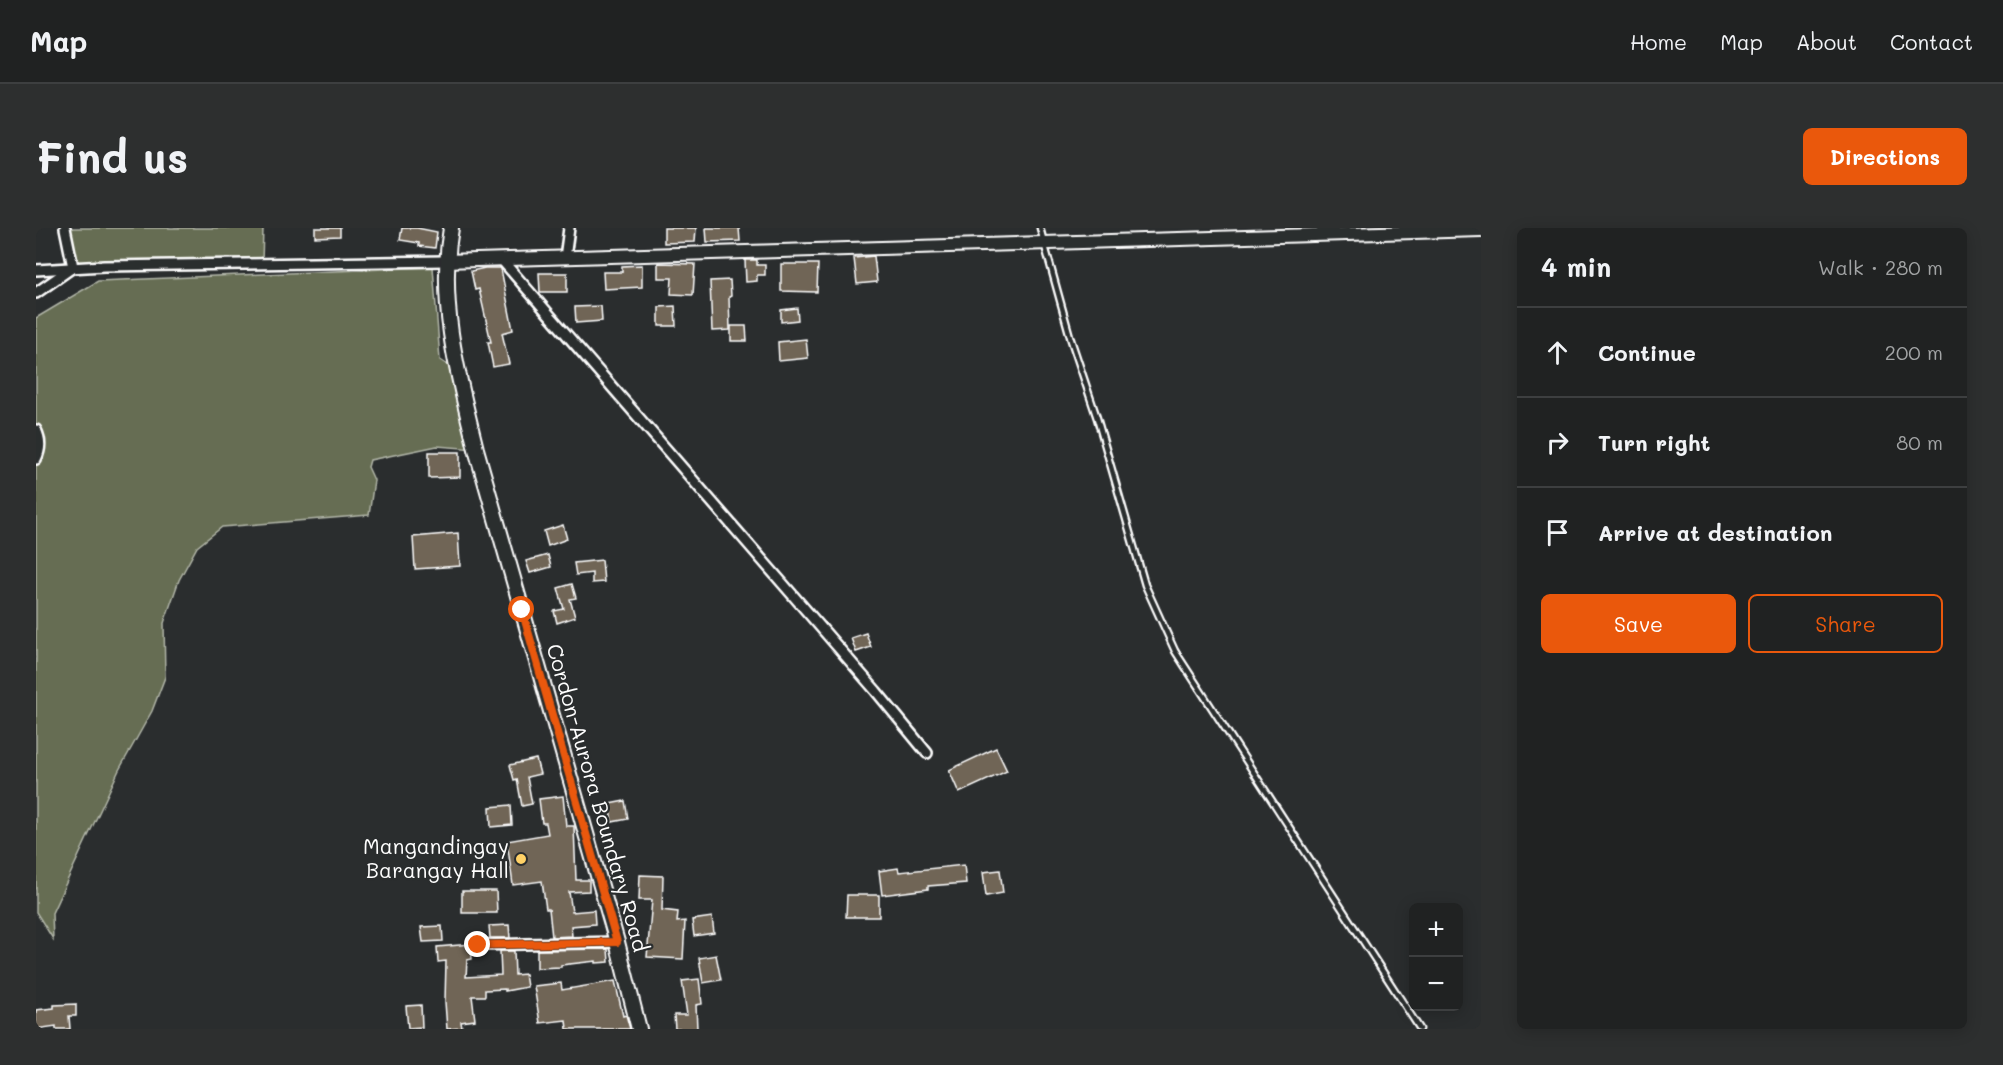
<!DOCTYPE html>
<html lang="en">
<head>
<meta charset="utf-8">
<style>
  body { margin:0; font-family:Mali,sans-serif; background:#2d2f2f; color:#f1f3f6 }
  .controls { position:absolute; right:18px; bottom:18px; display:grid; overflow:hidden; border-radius:9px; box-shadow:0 3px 15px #0003 }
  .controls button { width:54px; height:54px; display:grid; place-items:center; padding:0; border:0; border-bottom:2px solid #3d3f40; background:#202222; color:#f1f3f6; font:30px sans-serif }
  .stop { position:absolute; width:18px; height:18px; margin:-14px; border:4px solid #ea580c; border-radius:50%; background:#fff }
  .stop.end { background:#ea580c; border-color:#fff; box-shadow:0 2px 6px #0008 }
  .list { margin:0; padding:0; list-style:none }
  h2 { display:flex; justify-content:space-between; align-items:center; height:78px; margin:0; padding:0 24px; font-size:26px }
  h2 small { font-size:20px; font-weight:400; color:#a2a4a5 }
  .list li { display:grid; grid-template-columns:39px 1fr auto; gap:18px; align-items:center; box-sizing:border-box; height:90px; padding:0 24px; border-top:2px solid #3d3f40 }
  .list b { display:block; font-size:22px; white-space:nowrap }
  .list em { font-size:20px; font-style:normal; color:#a2a4a5 }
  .actions { display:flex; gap:12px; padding:18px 24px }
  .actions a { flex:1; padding:14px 0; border:2px solid #ea580c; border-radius:9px; text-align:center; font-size:21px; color:#ea580c }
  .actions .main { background:#ea580c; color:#fff }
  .icon { flex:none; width:33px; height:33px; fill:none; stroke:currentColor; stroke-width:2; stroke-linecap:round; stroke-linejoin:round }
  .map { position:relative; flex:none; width:1445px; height:801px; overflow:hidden; border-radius:9px }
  header { display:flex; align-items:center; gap:36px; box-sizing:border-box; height:84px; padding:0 30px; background:#202222; border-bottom:2px solid #3d3f40 }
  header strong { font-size:28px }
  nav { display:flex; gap:33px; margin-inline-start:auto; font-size:21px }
  .intro { display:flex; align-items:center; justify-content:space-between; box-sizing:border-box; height:144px; padding:0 36px }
  h1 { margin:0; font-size:42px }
  .button { padding:15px 27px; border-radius:9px; background:#ea580c; color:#fff; font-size:21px; font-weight:700 }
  main { display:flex; gap:36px; padding:0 36px }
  aside { flex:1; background:#202222; border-radius:9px; box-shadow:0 3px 15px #0003 }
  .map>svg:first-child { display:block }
</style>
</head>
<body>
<header>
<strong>Map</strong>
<nav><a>Home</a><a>Map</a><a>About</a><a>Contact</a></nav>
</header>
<div class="intro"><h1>Find us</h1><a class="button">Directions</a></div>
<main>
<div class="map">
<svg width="1445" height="801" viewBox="0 0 1445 801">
  <rect width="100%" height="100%" fill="#2a2d2e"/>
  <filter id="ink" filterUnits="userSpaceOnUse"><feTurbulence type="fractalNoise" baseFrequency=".0167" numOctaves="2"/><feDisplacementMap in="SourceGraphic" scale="12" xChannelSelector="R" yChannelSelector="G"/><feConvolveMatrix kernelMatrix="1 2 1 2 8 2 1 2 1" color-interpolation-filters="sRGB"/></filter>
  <g filter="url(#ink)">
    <g fill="#666d53" stroke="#b2b6a9" stroke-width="1.5">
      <path d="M29,0H227L226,35L37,39Z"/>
      <path d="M397,39L404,132L421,143L440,221L401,218L334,232L332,239L338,252L333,287L186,299L161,319L143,352L128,395L129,449L116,483L83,542L16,685L17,711L0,684V90L62,53Z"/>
    </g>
    <g fill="#706557" stroke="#fff" stroke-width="1.5">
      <path d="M279,0H304V8L279,9Z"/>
      <path d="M366,0H381L401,4L399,20L383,18V15L364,12Z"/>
      <path d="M628,0H660L659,14L628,15Z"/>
      <path d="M670,0H703L704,13L671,14Z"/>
      <path d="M838,28L841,54L821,56L818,30Z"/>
      <path d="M709,32H721V37H729V47H721V53L710,54Z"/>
      <path d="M622,35L659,36L657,67L635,66L636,50H622Z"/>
      <path d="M745,36H782L781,64L745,63Z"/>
      <path d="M606,37V59L568,61L567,44H586V38Z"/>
      <path d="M449,40H464L465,41L477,102L466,105L473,136L457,139L452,114H455L443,61L439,62L435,43Z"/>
      <path d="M503,45H531V64H504Z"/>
      <path d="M694,52L695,68L693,69L694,102L676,103L674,53Z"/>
      <path d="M565,78L566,93L540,95L539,79Z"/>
      <path d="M639,78L640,98H623V79Z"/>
      <path d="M761,80L762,92L745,94V82Z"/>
      <path d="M695,98H710L711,113H695Z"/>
      <path d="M770,111L772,130L743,133L742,114Z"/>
      <path d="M393,224H424V249L393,250Z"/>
      <path d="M527,297L531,311L512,318L508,303Z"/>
      <path d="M422,305L424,338L379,341L377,309Z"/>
      <path d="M512,327L515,339L494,345L490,333Z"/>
      <path d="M566,332L568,354L556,355V345L540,347L538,335Z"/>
      <path d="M536,356L540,370L534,371L539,389L521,395L518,383L528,381L522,360Z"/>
      <path d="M830,405L835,419L820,424L815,410Z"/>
      <path d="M960,520L971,543L923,565L913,542Z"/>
      <path d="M500,531L504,546L491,549L496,576L486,578L481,551L478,552L474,537Z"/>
      <path d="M527,568L530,598H538L540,652H553V663L533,664L536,684L558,682L559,696L535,698L536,708L516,709L513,681H510L506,653L477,657L471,613L512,606L510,595H506L503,571Z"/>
      <path d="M589,573L592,591L576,594L573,576Z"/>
      <path d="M475,577L476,597L455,599L454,579Z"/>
      <path d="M928,637L930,655L892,658V661L846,667L843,643L862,640L863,644Z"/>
      <path d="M964,642L967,665L950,668L947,644Z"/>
      <path d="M604,647L627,648L626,682L642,684L641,694L649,693L647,731L611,729L616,672H603Z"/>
      <path d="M426,663H460L461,685H426Z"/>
      <path d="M811,667H843V689H810Z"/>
      <path d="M676,689L678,705L658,708L656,692Z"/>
      <path d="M473,697L474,710H454L453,698Z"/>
      <path d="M406,698L407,713L387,714L385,699Z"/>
      <path d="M435,716L436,731L431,732L430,749L465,747L464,723H478L479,747L489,746L491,759L469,763V761L449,762V768H436L439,792L425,794L426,800L411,801L409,774L410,733L402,734L401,719Z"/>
      <path d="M572,721L573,734L560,735V733L525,737V739L501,740V722Z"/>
      <path d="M680,727L685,752L667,755L663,730Z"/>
      <path d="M663,751L666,776L660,777L661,801H639L638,787H651L646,753Z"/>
      <path d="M579,753L587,788L590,787L594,801H531L530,792L504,795L498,758L525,755L526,762Z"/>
      <path d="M40,776V788H33L34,801H20V798L0,801V782L18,780V777Z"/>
      <path d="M385,777L386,799L372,800L370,778Z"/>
    </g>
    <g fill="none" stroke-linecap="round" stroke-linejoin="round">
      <g stroke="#fff" stroke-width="9">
        <path id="lane" d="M1004,0L1035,112L1061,190L1109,357L1139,423L1384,801"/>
      </g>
      <g stroke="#fff" stroke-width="14">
        <g id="street">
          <path d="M529,30L533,0"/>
          <path d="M465,31L840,463L891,525"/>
          <path d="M0,42L68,38L409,33"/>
          <path d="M0,65L37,39L29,0"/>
          <path d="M0,202C5,212 5,221 0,231"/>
          <path d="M442,717L581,714"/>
        </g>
      </g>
      <g stroke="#fff" stroke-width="16">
        <path id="secondary" d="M409,33L1445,2"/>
      </g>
      <g stroke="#fff" stroke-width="18">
        <path id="primary" d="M415,0C402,75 422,148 440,221L581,714L603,801"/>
      </g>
      <use href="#lane" stroke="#2a2d2e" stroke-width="4.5"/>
      <use href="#street" stroke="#2a2d2e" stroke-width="9"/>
      <use href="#secondary" stroke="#2a2d2e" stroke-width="12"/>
      <use href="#primary" stroke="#2a2d2e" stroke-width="14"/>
    </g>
  </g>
  <g fill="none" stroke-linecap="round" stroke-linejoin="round" filter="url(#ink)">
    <path stroke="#ea580c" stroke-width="8" d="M442,717L581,714L486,382"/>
  </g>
  <circle fill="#ffd166" stroke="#2a2d2e" stroke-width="2" cx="485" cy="631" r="6"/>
  <g text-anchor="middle" stroke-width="4.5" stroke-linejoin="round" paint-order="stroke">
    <g font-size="21" fill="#fff" stroke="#2a2d2e">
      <text transform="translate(561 570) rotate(74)" y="7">Cordon-Aurora Boundary Road</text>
    </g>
    <g font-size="21" fill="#fff" stroke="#2a2d2e" text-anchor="end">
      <text x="473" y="626">Mangandingay<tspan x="473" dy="24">Barangay Hall</tspan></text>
    </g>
  </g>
</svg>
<div class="controls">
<button>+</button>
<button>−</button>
</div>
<div class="stop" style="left:486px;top:382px"></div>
<div class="stop end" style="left:442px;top:717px"></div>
</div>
<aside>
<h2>4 min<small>Walk · 280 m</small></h2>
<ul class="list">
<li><svg class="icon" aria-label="ahead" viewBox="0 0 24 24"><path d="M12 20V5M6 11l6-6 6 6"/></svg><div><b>Continue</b></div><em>200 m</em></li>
<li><svg class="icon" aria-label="right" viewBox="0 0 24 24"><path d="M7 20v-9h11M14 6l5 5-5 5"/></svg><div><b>Turn right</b></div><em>80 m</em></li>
<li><svg class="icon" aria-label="arrive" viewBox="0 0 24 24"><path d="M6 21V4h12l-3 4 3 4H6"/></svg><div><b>Arrive at destination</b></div></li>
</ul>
<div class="actions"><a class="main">Save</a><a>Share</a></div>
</aside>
</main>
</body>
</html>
